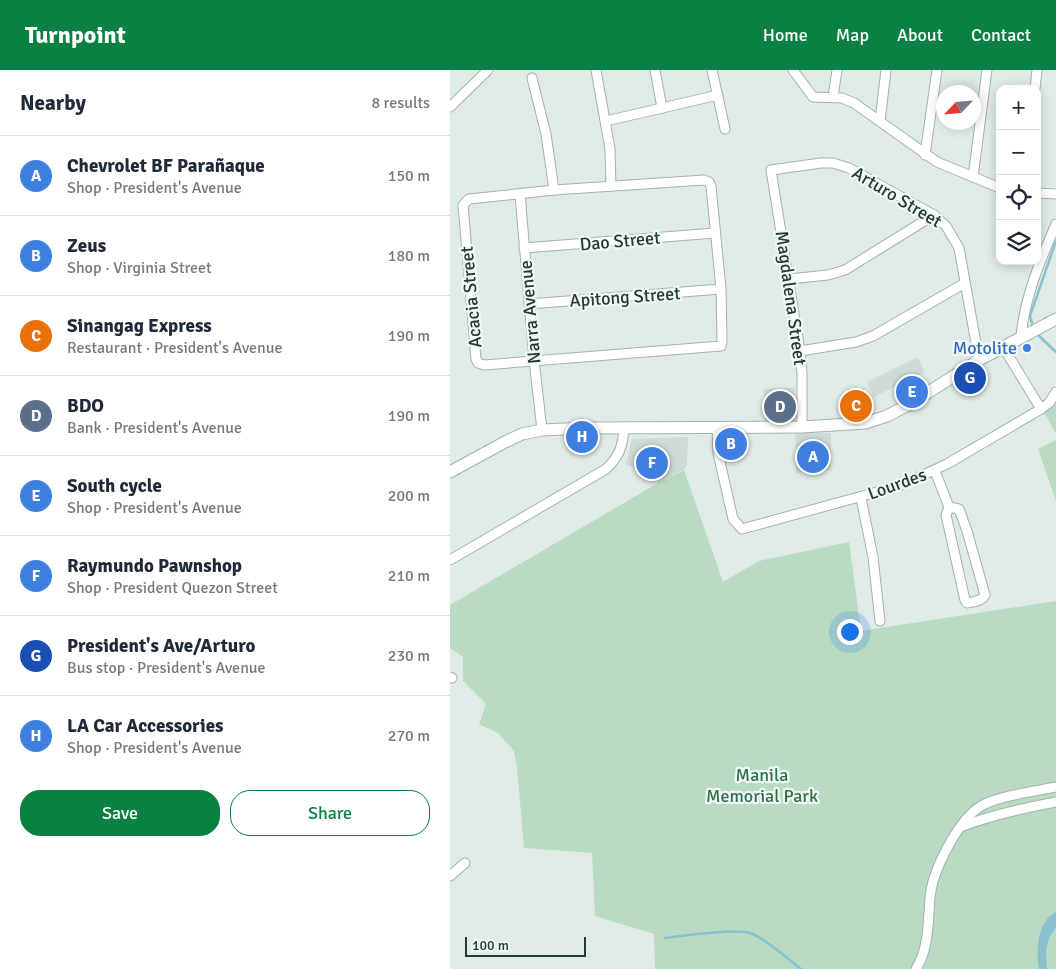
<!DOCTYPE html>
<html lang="en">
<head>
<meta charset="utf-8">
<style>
  body { margin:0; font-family:Signika,sans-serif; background:#f6f6f7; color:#1f2937 }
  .controls { position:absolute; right:15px; top:15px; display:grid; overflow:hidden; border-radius:10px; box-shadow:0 2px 12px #0003 }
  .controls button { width:45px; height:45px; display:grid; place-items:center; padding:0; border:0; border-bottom:1px solid #e0e1e3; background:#fff; color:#1f2937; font:25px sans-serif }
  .compass { position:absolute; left:486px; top:15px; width:45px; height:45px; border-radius:50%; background:#fff; box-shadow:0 2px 12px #0003; rotate:244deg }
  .scale { position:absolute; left:15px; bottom:12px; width:121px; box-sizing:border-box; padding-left:5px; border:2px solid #213a34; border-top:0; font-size:14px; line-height:18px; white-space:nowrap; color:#213a34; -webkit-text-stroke:4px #f0f7f4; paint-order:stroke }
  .you { position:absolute; left:399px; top:561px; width:18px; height:18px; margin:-12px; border:4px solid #fff; border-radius:50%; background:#1a73e8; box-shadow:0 0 0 8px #1a73e833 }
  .badge { display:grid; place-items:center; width:32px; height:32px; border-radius:50%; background:#0b8043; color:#fff; font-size:16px; font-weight:700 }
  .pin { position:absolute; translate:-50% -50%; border:2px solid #fff; box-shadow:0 1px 5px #0006 }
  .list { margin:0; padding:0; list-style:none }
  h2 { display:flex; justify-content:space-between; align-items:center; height:65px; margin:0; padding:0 20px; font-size:21px }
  h2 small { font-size:16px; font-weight:400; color:#747a83 }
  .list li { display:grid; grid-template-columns:32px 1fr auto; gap:15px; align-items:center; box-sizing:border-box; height:80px; padding:0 20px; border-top:1px solid #e0e1e3 }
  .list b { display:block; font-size:19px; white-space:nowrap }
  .list p { margin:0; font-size:16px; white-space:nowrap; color:#747a83 }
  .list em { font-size:16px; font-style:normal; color:#747a83 }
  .actions { display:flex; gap:10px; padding:15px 20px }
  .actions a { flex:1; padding:11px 0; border:1px solid #0b8043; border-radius:20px; text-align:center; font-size:18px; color:#0b8043 }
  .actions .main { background:#0b8043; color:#fff }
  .icon { flex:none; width:28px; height:28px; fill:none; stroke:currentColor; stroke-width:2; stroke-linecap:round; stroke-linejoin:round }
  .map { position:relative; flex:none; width:606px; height:899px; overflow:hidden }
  header { display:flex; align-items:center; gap:30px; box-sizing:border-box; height:70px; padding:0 25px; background:#0b8043; color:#fff }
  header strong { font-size:24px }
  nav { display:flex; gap:28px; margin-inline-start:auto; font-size:18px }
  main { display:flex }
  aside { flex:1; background:#fff }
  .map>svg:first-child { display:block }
</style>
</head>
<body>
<header>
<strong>Turnpoint</strong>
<nav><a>Home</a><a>Map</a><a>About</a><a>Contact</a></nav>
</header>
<main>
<aside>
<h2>Nearby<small>8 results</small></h2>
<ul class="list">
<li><span class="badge" style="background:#3f7fe0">A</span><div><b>Chevrolet BF Parañaque</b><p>Shop · President's Avenue</p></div><em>150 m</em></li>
<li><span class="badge" style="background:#3f7fe0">B</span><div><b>Zeus</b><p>Shop · Virginia Street</p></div><em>180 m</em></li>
<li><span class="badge" style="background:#e8710a">C</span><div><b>Sinangag Express</b><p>Restaurant · President's Avenue</p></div><em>190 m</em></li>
<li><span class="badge" style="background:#5c6f8a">D</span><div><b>BDO</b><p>Bank · President's Avenue</p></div><em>190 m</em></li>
<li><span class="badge" style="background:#3f7fe0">E</span><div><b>South cycle</b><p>Shop · President's Avenue</p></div><em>200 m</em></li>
<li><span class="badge" style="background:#3f7fe0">F</span><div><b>Raymundo Pawnshop</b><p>Shop · President Quezon Street</p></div><em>210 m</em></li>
<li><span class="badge" style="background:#1a4fb4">G</span><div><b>President's Ave/Arturo</b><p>Bus stop · President's Avenue</p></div><em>230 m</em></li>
<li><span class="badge" style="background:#3f7fe0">H</span><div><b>LA Car Accessories</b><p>Shop · President's Avenue</p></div><em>270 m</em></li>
</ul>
<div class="actions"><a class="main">Save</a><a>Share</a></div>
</aside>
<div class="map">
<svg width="606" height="899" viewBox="0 0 606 899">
  <rect width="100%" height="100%" fill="#e0eae6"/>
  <g fill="#cedad5">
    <path d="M468,287L475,302L456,312L459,318L448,323L444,317L424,327L417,312Z"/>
    <path d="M344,318L346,351L315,352L314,319Z"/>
    <path d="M345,363H381V400L346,404Z"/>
    <path d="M238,367L237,395L234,399L208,413L202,403L176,395L182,369Z"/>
  </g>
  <g fill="#b9dbc3">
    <path d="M606,325V364L594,342Z"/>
    <path d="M606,370V431L588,379Z"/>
    <path d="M234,400L273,512L309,491L399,472L411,561L606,531V899H205L204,864L145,846L142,783L74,778L67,697L64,681L48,663L29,654L36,634L13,611V587L0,578V535L208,413Z"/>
  </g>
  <path fill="#89c2ce" d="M606,842V857L599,868L596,881L597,899H589C586,881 587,851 606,842Z"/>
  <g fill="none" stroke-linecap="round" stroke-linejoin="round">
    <g stroke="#89c2ce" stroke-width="2.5">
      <path d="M583,257L580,246L606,171"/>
      <path d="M587,264L606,282"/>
      <path d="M215,868C233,866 285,858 300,863C315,868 338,889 351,899"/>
    </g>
    <g stroke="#a3b2ad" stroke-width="11">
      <g id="minor">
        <path d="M146,0L160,79"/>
        <path d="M205,0L212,38"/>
        <path d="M262,0L275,59"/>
        <path d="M343,0L363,27L392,28L404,33L487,92L550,118"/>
        <path d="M82,8L96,64L104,120"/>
        <path d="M585,19L587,0"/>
        <path d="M383,27L387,0"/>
        <path d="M0,37L38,0"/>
        <path d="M156,51L268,25"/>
        <path d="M430,51L436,0"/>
        <path d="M160,80L161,116"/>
        <path d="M475,85L487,0"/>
        <path d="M523,107L537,0"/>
        <path d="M254,110L259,112L261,116L271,219L272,271L271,276L34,295L28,293L26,289L13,135L19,129L104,120Z"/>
        <path d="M587,123L606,124"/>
        <path d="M70,124L84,290L92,360"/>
        <path d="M74,178L265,163"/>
        <path d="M339,209L378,205L395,200L484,145"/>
        <path d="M79,234L271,219"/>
        <path d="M571,266C575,226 590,191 606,154"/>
        <path d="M553,277L591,339"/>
        <path d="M350,281L406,272L423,266L515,213"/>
        <path d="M352,357V303L350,281L321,100L371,93H383L399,98L484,145L496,156L509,178L529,290"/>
        <path d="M267,358L268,383L283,449L292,459L449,416L497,394L591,339L599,333L606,322"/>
        <path d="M485,401L499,437"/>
        <path d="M411,428L423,487L430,551"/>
        <path d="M499,437L509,439L517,461L535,525C532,531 524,532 517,533L515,530L496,445Z"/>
        <path d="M0,490L156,399C169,387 173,376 174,358"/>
        <path d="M0,607L2,608"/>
        <path d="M513,756C543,745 574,738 606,732"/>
        <path d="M0,806L15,793"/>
        <path d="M466,899C479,878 478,852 480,828C482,801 508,750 531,736C548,726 586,721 606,717"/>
      </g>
    </g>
    <g stroke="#a3b2ad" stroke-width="13">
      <path id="tertiary" d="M0,402L55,372L72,364L92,360L137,358L352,357L415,353L437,346L460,334L529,290L606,249"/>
    </g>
    <use href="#minor" stroke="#fff" stroke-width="9"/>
    <use href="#tertiary" stroke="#fff" stroke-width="11"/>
  </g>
  <circle fill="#3f7fe0" stroke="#f0f7f4" stroke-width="2" cx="577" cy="278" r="5"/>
  <g text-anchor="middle" stroke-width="4.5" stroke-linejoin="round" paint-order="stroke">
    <g font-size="18" fill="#213a34" stroke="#f0f7f4">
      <text transform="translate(447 127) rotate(31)" y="6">Arturo Street</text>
      <text transform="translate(170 171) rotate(-5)" y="6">Dao Street</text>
      <text transform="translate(21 227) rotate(-95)" y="6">Acacia Street</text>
      <text transform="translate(175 227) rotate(-4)" y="6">Apitong Street</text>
      <text transform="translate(341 228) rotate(82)" y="6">Magdalena Street</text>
      <text transform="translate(80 242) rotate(-95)" y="6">Narra Avenue</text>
      <text transform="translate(447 414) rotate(-20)" y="6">Lourdes</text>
    </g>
    <g font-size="18" fill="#366cbe" stroke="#f0f7f4" text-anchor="end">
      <text x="567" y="284">Motolite</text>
    </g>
    <g font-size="18" fill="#2d7049" stroke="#f0f7f4">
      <text x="312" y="711">Manila<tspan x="312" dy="21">Memorial Park</tspan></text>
    </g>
  </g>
</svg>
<div class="controls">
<button>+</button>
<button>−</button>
<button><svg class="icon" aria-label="locate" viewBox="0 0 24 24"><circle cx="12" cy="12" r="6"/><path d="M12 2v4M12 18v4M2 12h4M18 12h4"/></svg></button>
<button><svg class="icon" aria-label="layers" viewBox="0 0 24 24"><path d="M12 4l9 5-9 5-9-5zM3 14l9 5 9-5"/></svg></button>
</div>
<svg class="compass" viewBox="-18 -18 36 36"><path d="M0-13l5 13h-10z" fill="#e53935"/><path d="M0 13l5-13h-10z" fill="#747a83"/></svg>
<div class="scale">100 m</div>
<div class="you"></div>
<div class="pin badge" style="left:363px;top:387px;background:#3f7fe0">A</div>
<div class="pin badge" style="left:281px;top:374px;background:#3f7fe0">B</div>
<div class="pin badge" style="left:406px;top:336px;background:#e8710a">C</div>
<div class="pin badge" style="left:330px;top:337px;background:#5c6f8a">D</div>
<div class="pin badge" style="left:462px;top:322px;background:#3f7fe0">E</div>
<div class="pin badge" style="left:202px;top:393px;background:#3f7fe0">F</div>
<div class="pin badge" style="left:520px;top:308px;background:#1a4fb4">G</div>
<div class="pin badge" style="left:132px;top:367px;background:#3f7fe0">H</div>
</div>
</main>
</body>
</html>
